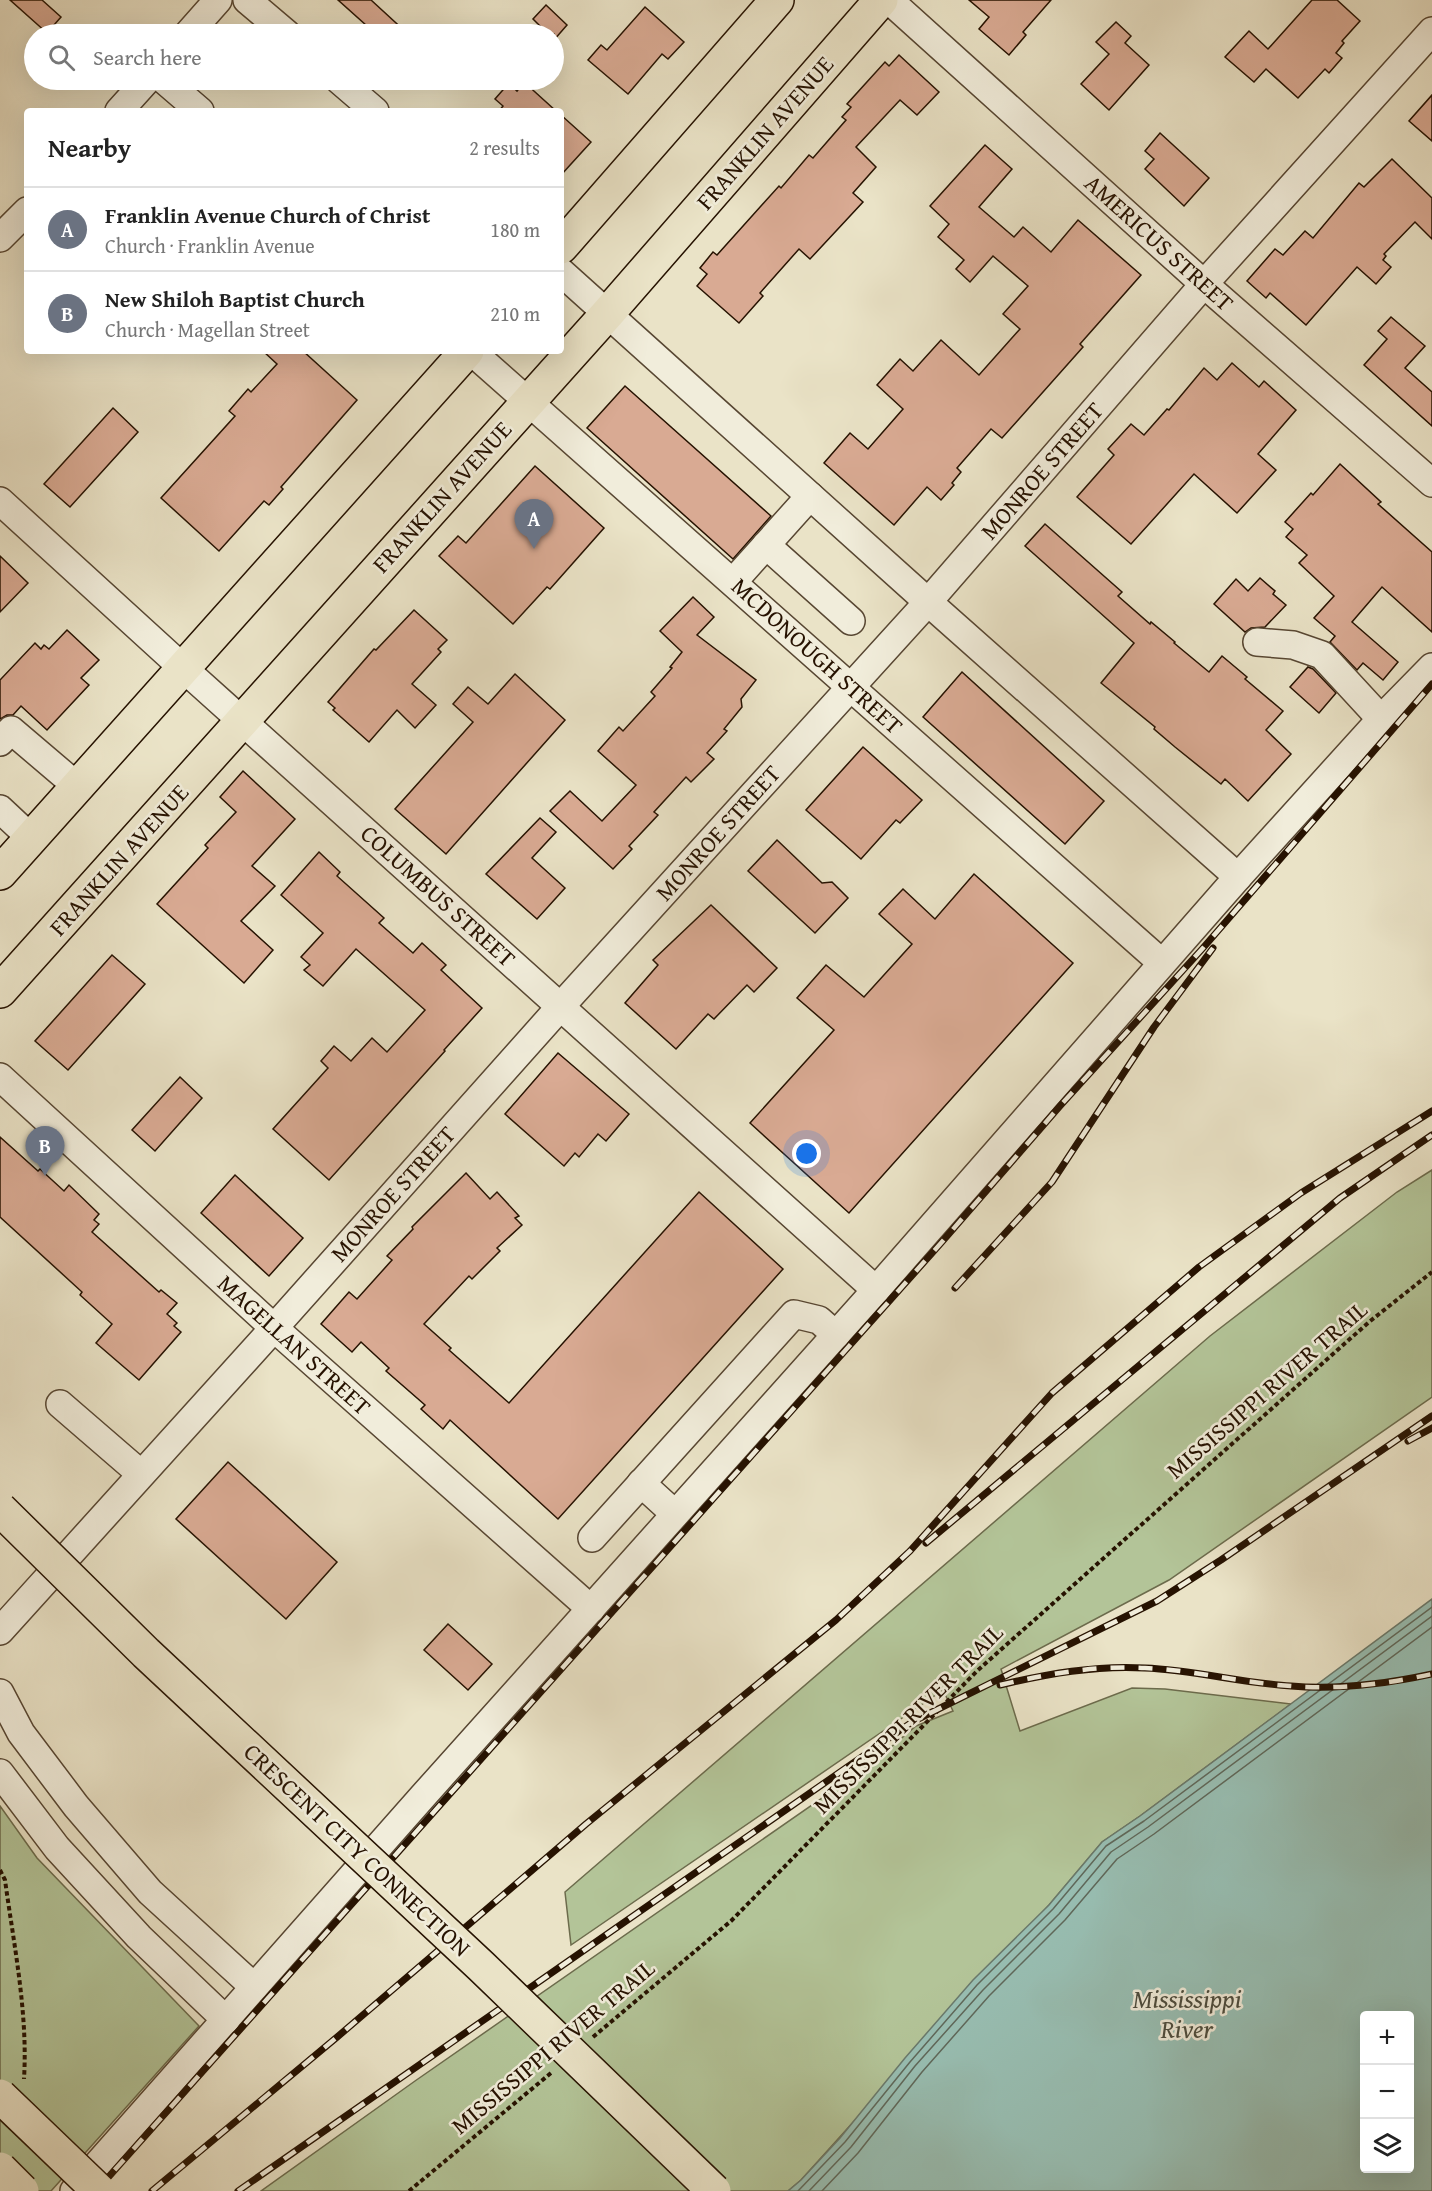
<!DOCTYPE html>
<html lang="en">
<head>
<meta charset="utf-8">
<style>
  body { margin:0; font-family:"Gentium Book Plus",serif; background:#f6f6f6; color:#222 }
  .controls { position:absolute; right:18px; bottom:18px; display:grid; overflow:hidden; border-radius:6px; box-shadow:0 6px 24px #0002 }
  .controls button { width:54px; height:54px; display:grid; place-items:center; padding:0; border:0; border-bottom:2px solid #e0e0e0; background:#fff; color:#222; font:30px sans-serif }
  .you { position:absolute; left:807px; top:1154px; width:21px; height:21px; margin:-15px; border:4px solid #fff; border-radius:50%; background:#1a73e8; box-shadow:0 0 0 9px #1a73e833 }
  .badge { display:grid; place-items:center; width:39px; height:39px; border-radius:50%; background:#8f2418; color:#fff; font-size:20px; font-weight:700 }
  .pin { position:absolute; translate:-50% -50px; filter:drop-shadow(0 2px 3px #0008) }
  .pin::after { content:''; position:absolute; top:32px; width:21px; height:18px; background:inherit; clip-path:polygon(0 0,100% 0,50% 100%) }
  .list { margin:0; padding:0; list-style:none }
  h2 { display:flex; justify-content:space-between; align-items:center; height:78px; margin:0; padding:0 24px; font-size:26px }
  h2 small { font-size:20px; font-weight:400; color:#767676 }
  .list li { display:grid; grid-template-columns:39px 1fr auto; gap:18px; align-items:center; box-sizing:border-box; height:84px; padding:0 24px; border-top:2px solid #e0e0e0 }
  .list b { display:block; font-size:22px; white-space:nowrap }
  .list p { margin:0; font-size:20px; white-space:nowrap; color:#767676 }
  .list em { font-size:20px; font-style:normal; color:#767676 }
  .icon { flex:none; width:33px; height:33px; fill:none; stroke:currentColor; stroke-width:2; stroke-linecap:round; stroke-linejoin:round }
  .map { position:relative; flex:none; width:1432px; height:2191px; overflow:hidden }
  .search { position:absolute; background:#fff; box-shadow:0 6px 24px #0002; left:24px; top:24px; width:540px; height:66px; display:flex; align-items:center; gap:15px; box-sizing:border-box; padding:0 21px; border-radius:33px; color:#767676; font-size:22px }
  .panel { position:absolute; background:#fff; box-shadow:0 6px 24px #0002; left:24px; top:108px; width:540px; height:246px; border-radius:6px }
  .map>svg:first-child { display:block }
</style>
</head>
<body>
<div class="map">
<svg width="1432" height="2191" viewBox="0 0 1432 2191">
  <rect width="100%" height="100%" fill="#eae3c7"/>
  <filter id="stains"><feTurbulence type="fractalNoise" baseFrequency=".00333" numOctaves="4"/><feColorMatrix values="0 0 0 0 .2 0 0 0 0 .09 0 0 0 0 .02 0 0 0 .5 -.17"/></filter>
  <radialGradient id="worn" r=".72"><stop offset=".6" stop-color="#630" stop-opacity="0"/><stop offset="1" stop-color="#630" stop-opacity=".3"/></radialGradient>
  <g fill="#b3c498" stroke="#6c6b4c" stroke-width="1.5">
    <path d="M1432,1170V1397L1169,1580L1001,1669L1020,1731L1132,1688L1165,1689L1291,1704L1140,1816L1102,1842L1049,1905L801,2180L788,2191H261L415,2081L871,1764L916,1726L953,1711L943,1690L571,1945L565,1892L1210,1336L1397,1192Z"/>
    <path d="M0,1806L37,1858L199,2026L51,2191H0Z"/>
  </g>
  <path fill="#98beb2" stroke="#6a796b" stroke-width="1.5" fill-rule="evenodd" d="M1432,1599V2191H788L801,2180L840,2138L905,2058L973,1980L1049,1905L1102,1842L1140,1816ZM1364,2016H1410V2168H1364Z"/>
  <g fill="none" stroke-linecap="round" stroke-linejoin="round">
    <g stroke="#5f685a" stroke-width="1.5">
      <path d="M798,2191L845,2142L910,2062L977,1985L1053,1909L1106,1846L1144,1821L1432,1607"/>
      <path d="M809,2191L851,2147L915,2066L983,1990L1059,1914L1111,1852L1148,1827L1432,1616"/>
      <path d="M822,2191L858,2153L922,2072L989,1996L1065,1920L1117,1859L1154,1834L1432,1627"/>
    </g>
  </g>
  <g fill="#d9aa93" stroke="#261201" stroke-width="1.5">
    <path d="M10,0H42L61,17L47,33Z"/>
    <path d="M338,0H371L408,34H376Z"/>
    <path d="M969,0H1051L1023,32L1026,35L1009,55L979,29L989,17Z"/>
    <path d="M1312,0H1337L1360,21L1342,41L1344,43L1336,53L1342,58L1329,73L1325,69L1298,98L1266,69L1254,82L1225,57L1249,31L1268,49Z"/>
    <path d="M546,5L567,25L554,40V34H548L533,19Z"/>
    <path d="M645,7L684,42L668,59L662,54L628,94L588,60L601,45L607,50Z"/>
    <path d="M1116,22L1131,36L1125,43L1149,65L1109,110L1081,84L1109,54L1096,42Z"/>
    <path d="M899,55L939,92L917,115L900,100L856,147L876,167L853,193L863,202L810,259L799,249L760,293L763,296L739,323L697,286L707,274L700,268L713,252L717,255L779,186L781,188L809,155L813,158L846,120L842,117L851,107L847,104L885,62L889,66Z"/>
    <path d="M524,82L556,111H499L503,106L495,99L509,83L517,91Z"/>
    <path d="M1432,95V141L1409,121Z"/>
    <path d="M561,115L591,142L561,175Z"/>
    <path d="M1160,133L1209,178L1184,206L1145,169L1154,159L1145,151Z"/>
    <path d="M985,145L1012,169L979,207L1014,237L1023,227L1051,252L1078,220L1141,275L1080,344L1083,347L1002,438L991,429L957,468L961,472L952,483L954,485L941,500L927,487L894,525L824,463L850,433L868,449L903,409L877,385L900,359L913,371L941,340L979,375L1020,329L1003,314L1028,286L993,256L970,282L956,269L964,260L938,237L949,224L930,206Z"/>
    <path d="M1392,159L1432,198V239L1415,222L1384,254L1386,256L1383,260L1391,267L1376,284L1357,267L1306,325L1270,293L1266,298L1247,281L1275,249L1283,255L1305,231L1313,238L1359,183L1364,187Z"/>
    <path d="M1391,317L1425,346L1405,368L1432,392V426L1364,365L1387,339L1378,331Z"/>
    <path d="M263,351H303L357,400L281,487L283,489L269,505L264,501L219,551L161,498L235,416L229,411L248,389L251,392L277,364Z"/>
    <path d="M1232,363L1259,387L1264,381L1296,410L1258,454L1276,470L1237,513L1194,474L1131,544L1077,497L1114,455L1108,449L1131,424L1144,435L1167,409L1169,410L1204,368L1217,380Z"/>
    <path d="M625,386L771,516L733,559L587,428Z"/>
    <path d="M113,408L138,432L70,507L44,484Z"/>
    <path d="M1340,464L1381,502L1378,504L1432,552V632L1382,587L1352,622L1398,662L1383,680L1363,663L1357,670L1330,642L1335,636L1314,618L1334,596L1299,563L1307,555L1286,537L1293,529L1285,522L1311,493L1313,495Z"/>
    <path d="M535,466L604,528L550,589L547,587L513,624L439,556L458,536L466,543Z"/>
    <path d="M1045,524L1122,592L1118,596L1150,624L1151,622L1175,642L1174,643L1209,672L1222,656L1247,677L1245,679L1283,711L1266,730L1291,754L1248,801L1225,779L1221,784L1175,747L1154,729L1155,727L1101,683L1134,643L1025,546Z"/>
    <path d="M0,556L28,583L0,612Z"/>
    <path d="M1260,578L1275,591L1273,594L1286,605L1265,627L1251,628L1245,632L1214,604L1236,579L1248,591Z"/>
    <path d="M693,597L714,617L697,635L756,680L741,699L742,707L724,729L727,731L707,753L714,759L691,782L686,777L654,812L658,815L629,846L632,849L613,869L550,811L570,791L602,821L636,785L598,751L619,727L623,731L655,696L651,692L672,668L670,667L682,652L660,631Z"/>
    <path d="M414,610L447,640L438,649L441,652L412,684L436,705L415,728L397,710L369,742L333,710L335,708L328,702L374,649L376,650Z"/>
    <path d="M67,630L99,660L81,678L89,685L47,730L21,706L13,715H7L0,719V680L35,643L41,649L44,645L49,649Z"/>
    <path d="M1308,667L1313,669L1336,693L1319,713L1290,687Z"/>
    <path d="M962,672L1104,801L1065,844L923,717Z"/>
    <path d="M515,674L565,720L446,854L395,809L473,722L453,704L468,687L488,704Z"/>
    <path d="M863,747L922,800L900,823L896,820L861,859L806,810Z"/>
    <path d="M243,771L295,819L252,866L275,886L241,921L273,950L244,983L157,904L208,848L205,845L236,812L220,797Z"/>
    <path d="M540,818L556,832L532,858L565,888L537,919L486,874Z"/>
    <path d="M777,840L822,883L832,882L848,898L815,933L748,871Z"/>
    <path d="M319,852L340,872L337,876L384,918L379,923L413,953L422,943L446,965L441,970L482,1008L444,1050L445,1051L329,1180L273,1129L328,1068L321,1061L334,1046L351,1061L372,1038L387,1052L425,1010L356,949L323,986L304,970L310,965L301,957L323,933L281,895Z"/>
    <path d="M974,874L1073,963L849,1213L750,1123L834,1030L797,998L826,965L864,997L912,944L879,914L903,889L935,919Z"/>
    <path d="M711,905L777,968L754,992L747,985L714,1019L708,1014L676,1049L625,1003L658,965L653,960Z"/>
    <path d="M112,955L145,984L68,1070L35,1041Z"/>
    <path d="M558,1053L629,1114L606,1141L598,1134L579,1157L575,1153L564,1166L505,1114Z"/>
    <path d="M180,1077L202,1098L155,1151L132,1130Z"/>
    <path d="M0,1137L38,1171L40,1169L64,1191L69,1185L99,1214L94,1220L99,1224L92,1232L159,1292L161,1290L177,1303L167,1314L177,1323L174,1326L181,1332L139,1380L96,1343L112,1324L80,1295L82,1292L0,1217Z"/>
    <path d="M466,1173L490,1199L497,1192L519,1216L515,1218L522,1225L497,1248L500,1251L472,1279L469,1276L424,1324L451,1348L449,1350L509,1403L699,1192L783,1269L558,1519L450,1420L443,1429L421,1409L425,1405L386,1371L389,1368L361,1342L352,1352L321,1324L349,1292L357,1299L392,1260L387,1256L413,1229L412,1227Z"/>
    <path d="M235,1175L303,1238L269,1276L201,1213Z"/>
    <path d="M228,1462L337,1562L286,1619L176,1519Z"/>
    <path d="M448,1624L492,1664L468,1690L424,1650Z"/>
  </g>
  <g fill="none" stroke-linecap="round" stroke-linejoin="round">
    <g stroke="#574632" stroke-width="30">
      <g id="minor">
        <path d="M247,0L287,34"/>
        <path d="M889,0L1204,284L1432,483"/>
        <path d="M188,34L218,0"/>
        <path d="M164,80L200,111"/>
        <path d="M339,80L375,111"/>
        <path d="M119,111L147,80"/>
        <path d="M0,238L27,211"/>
        <path d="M561,272L928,602L1238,877"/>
        <path d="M471,351L1162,963"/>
        <path d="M0,501L183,668L876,1290"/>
        <path d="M766,545L851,621"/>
        <path d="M733,582L810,496"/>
        <path d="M1257,642L1293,645L1322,655L1381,719"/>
        <path d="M0,742L11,730L78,787"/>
        <path d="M0,809L31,838"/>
        <path d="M0,1077L274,1328L591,1609"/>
        <path d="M60,1404L141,1474"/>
        <path d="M641,1483L675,1514"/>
        <path d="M592,1538L794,1314L819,1320L836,1335"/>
        <path d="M0,1631L274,1328L561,1006L928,602L1204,284L1432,31"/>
        <path d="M0,1693L21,1733L76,1806L150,1892L254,1987"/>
        <path d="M0,1773L57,1848L139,1937L226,2020"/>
        <path d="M74,2191L424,1795L876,1290L1238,877L1381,719L1432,667"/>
      </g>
    </g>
    <g stroke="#261201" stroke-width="36">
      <g id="major">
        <path d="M561,247L777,0"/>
        <path d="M0,873L467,351"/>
        <path d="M0,991L608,313L881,0"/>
      </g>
    </g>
    <g stroke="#261201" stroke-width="4" stroke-dasharray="4.5 3" stroke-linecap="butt">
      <path d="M0,1870L5,1880C14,1946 28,2013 24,2079"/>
      <path d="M593,2037L731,1921L977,1671L1369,1322L1432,1272"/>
      <path d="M409,2191L551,2073"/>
    </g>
    <use href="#minor" stroke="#f1eddb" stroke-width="27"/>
    <use href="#major" stroke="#eae3c7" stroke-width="33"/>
    <g stroke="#261201" stroke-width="7">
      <g id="rail">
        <path d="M955,1288L1052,1182L1154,1027L1213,948"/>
        <path d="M1408,1441L1432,1428"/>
        <path d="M926,1543L1340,1198L1432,1135"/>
        <path d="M1000,1685C1047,1674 1096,1665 1145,1668C1194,1670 1242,1683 1291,1686C1338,1690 1386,1684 1432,1674"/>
        <path d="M96,2191L941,1243L1060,1106L1203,948L1432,684"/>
        <path d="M152,2191L336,2038L586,1824L836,1620L910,1551L1052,1393L1199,1267L1301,1193L1432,1111"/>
        <path d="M238,2191L912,1722L1157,1601L1221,1560L1432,1416"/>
      </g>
    </g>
    <use href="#rail" stroke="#f1eddb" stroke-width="4.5" stroke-dasharray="14" stroke-linecap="butt"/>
    <g stroke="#261201" stroke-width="36" stroke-linecap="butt">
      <g id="highway-bridge">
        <path d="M0,1509L146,1653L481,1966L714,2191"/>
        <path d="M0,2096L99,2191"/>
        <path d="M0,2169L22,2191"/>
      </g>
    </g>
    <use href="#highway-bridge" stroke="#eae3c7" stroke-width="33"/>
  </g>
  <g text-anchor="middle" stroke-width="5" stroke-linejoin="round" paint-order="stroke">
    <g font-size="24" fill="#261201" stroke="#f1eddb">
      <text transform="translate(765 133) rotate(-49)" y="8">FRANKLIN AVENUE</text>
      <text transform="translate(1159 243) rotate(42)" y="8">AMERICUS STREET</text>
      <text transform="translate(1042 471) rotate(-49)" y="8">MONROE STREET</text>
      <text transform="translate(442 497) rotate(-48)" y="8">FRANKLIN AVENUE</text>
      <text transform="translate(817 656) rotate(42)" y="8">MCDONOUGH STREET</text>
      <text transform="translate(718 833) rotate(-48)" y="8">MONROE STREET</text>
      <text transform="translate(119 860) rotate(-48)" y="8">FRANKLIN AVENUE</text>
      <text transform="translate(438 896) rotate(42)" y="8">COLUMBUS STREET</text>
      <text transform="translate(393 1194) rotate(-48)" y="8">MONROE STREET</text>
      <text transform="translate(294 1345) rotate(42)" y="8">MAGELLAN STREET</text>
      <text transform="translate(1267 1390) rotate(-41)" y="8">MISSISSIPPI RIVER TRAIL</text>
      <text transform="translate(908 1719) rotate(-45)" y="8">MISSISSIPPI RIVER TRAIL</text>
      <text transform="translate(357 1850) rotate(43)" y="8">CRESCENT CITY CONNECTION</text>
      <text transform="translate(553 2047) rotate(-40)" y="8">MISSISSIPPI RIVER TRAIL</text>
    </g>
    <g font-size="26" font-style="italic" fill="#4e4e3f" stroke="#f1eddb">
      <text x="1187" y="2008">Mississippi<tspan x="1187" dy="30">River</tspan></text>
    </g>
  </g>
  <rect width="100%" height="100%" filter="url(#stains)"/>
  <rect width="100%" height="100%" fill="url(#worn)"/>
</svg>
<div class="controls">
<button>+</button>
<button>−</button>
<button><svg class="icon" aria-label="layers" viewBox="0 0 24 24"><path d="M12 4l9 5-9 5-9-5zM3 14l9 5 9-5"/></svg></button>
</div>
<div class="you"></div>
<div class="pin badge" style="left:534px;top:549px;background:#6b7280">A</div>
<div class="pin badge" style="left:45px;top:1176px;background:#6b7280">B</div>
<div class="search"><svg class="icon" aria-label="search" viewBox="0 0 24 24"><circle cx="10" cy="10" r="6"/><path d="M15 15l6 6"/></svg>Search here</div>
<section class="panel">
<h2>Nearby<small>2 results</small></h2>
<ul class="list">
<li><span class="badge" style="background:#6b7280">A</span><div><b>Franklin Avenue Church of Christ</b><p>Church · Franklin Avenue</p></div><em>180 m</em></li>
<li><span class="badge" style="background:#6b7280">B</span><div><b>New Shiloh Baptist Church</b><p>Church · Magellan Street</p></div><em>210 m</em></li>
</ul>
</section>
</div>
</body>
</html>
